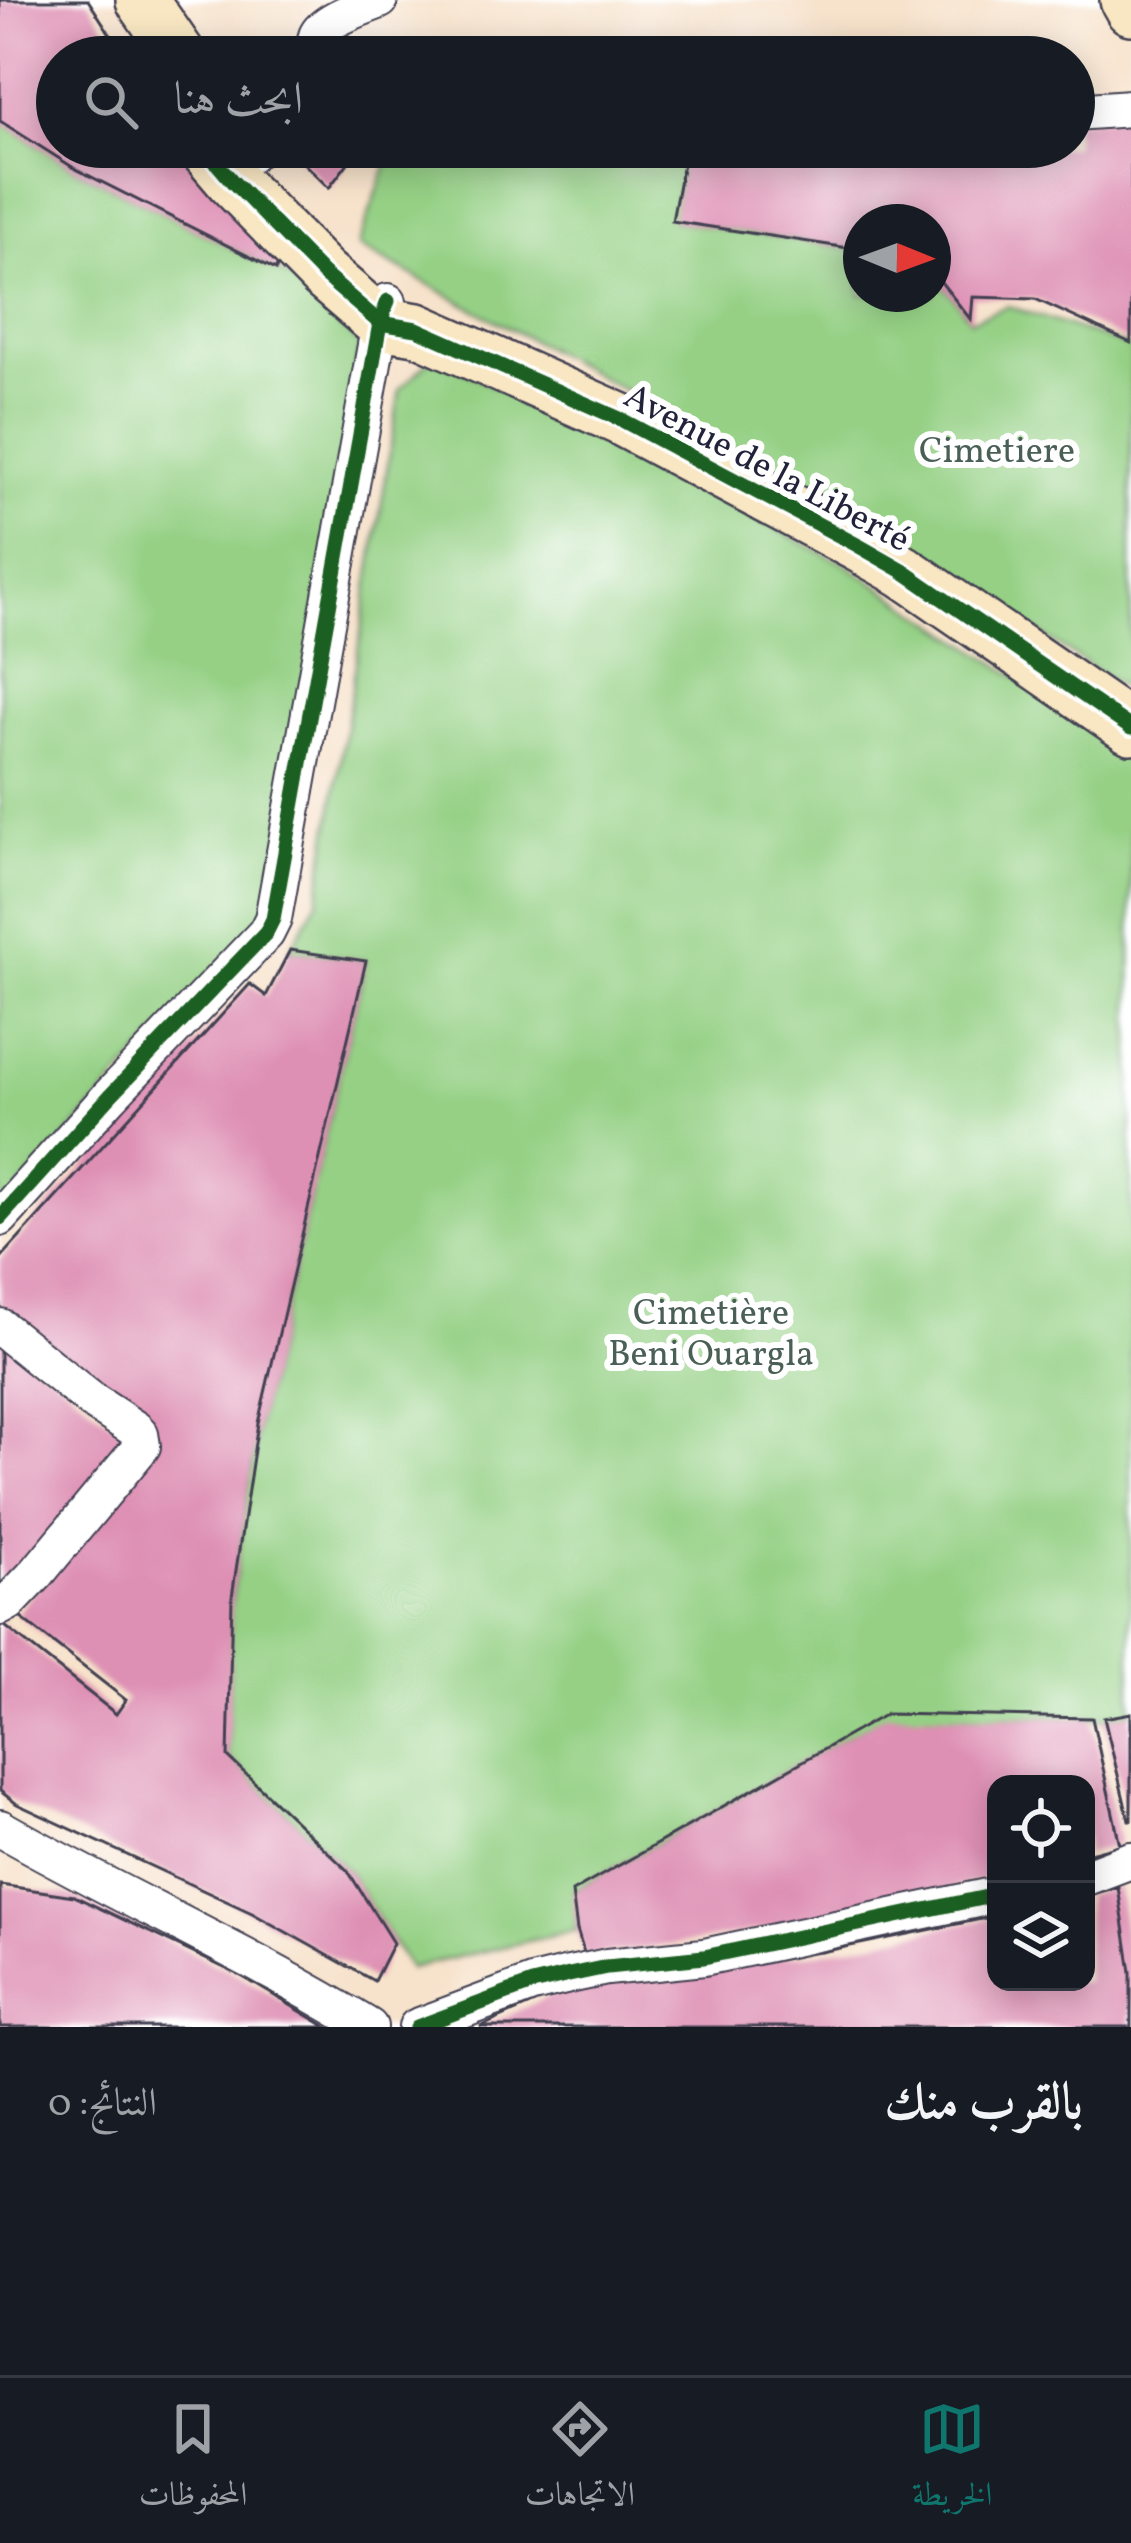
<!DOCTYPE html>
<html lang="ar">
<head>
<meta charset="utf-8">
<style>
  body { margin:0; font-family:Vollkorn,Amiri,serif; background:#242831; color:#f1f3f6; direction:rtl }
  .controls { position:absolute; right:36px; bottom:36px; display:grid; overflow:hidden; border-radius:24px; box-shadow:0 6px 30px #0003 }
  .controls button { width:108px; height:108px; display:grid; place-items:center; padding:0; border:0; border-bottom:3px solid #363941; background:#171b24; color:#f1f3f6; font:60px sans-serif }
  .compass { position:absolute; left:843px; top:204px; width:108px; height:108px; border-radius:50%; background:#171b24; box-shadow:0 6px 30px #0003; rotate:91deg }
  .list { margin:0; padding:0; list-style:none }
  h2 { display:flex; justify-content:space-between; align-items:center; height:156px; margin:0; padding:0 48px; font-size:51px }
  h2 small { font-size:39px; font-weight:400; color:#9ea1a6 }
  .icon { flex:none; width:66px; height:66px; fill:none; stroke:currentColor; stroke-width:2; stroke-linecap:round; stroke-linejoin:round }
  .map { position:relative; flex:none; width:1131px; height:2027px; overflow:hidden; direction:ltr }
  .search { position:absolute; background:#171b24; box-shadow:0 6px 30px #0003; left:36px; right:36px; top:36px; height:132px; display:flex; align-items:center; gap:30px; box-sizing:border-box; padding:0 42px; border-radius:66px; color:#9ea1a6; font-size:45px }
  .sheet { height:348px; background:#171b24 }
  nav { display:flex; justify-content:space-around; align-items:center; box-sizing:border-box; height:168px; border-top:3px solid #363941; background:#171b24; font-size:33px; color:#9ea1a6 }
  nav a { display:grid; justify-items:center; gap:6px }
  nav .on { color:#0f766e }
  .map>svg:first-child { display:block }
</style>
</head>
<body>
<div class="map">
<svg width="1131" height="2027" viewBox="0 0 1131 2027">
  <rect width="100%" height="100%" fill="#fff"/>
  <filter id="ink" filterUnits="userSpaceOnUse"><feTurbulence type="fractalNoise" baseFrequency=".00833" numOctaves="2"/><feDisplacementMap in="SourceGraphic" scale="24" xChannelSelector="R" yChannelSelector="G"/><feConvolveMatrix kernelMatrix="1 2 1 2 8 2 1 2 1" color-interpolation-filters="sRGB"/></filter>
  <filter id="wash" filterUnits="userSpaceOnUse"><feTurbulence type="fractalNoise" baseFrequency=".004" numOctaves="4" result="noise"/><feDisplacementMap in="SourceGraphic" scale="48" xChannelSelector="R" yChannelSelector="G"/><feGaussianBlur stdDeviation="2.7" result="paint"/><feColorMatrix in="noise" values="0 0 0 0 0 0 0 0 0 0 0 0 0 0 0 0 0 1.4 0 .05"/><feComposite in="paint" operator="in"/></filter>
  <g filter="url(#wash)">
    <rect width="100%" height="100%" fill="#f7e2cb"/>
    <g fill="#95d085" stroke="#5c7960" stroke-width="3">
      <path d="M0,121L74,168L323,294L339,326L360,345L270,909L0,1211Z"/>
      <path d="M393,147H686L673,221L861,250V294H933V272L971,320L1008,306L1131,347V693L876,527L358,246Z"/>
      <path d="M434,356L847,565L1131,752V1713L1104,1718L886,1715L573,1891L577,1930L409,1968L348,1871L228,1757L231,1607L258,1423L366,961L290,950L318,900L400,389Z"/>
    </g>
    <g id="blocks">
      <g fill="#de90b4">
        <path d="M0,0H88L125,57H57V147H190L280,253L276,270L74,168L0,121Z"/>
        <path d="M1131,115V343L1035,299L973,297L971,320L933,272V222H861V250L672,221L686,147H1074V121Z"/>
        <path d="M287,147H360L329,188Z"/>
        <path d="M290,950L366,961L258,1423L232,1597L228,1757L348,1871L393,1943L374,1981L252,1913L17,1804L0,1791V1622L116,1714L126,1700L16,1614L156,1441L0,1317V1259L250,984L266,996Z"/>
        <path d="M0,1334L139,1444L0,1601Z"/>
        <path d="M1131,1713V1820H1129L1104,1718Z"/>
        <path d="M886,1714L1092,1718L1120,1845L1086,1854V1784H996V1877L861,1912L702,1941L585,1956L577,1930L572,1892Z"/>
        <path d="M0,1885L74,1896L243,1977L327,2027H0Z"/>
        <path d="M1118,1887L1131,1972V2027H480L591,1978L821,1952L996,1916V1982H1086V1895Z"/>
      </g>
    </g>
  </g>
  <g filter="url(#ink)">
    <use href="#blocks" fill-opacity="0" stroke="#423f51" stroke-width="3"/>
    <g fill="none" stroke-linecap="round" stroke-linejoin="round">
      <g stroke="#423f51" stroke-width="40">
        <g id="street">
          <path d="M318,57C317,51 314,43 317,36C323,20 364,7 380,0"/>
          <path d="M1074,112L1131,108"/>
          <path d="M250,154L257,147"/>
          <path d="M0,1218L110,1096L266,933L273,919L380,323L388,302"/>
          <path d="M0,1327L92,1401L135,1429L140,1434L142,1446L37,1573L9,1602L0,1607"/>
          <path d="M0,1828C121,1897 250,1954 369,2027"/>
          <path d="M1086,1877L1131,1860"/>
          <path d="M417,2027L532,1984L569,1975L607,1967L704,1957L996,1895"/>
        </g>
      </g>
      <g stroke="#423f51" stroke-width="56">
        <g id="secondary">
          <path d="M142,0L181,57"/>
          <path d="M1126,0L1131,9"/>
          <path d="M203,147L232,181L323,274L380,323L417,329L620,419L859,546L903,571L1131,728"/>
        </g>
      </g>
      <use href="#street" stroke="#fff" stroke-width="36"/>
      <use href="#secondary" stroke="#f9e7c3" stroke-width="51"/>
      <g stroke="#fff" stroke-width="22">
        <g id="cycleway">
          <path d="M203,147L232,181L323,274L380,323L417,329L620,419L859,546L903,571L1131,728"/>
          <path d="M0,1218L110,1096L266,933L273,919L380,323L388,301"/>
          <path d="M417,2027L532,1984L569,1975L607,1967L704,1957L996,1895"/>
        </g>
      </g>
      <use href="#cycleway" stroke="#1b5e20" stroke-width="15"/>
    </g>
  </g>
  <g text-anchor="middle" stroke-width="12" stroke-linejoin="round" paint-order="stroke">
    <g font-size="36" fill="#4a5f55" stroke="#fff">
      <text x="997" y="462">Cimetiere</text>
      <text x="711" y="1324">Cimetière<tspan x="711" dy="41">Beni Ouargla</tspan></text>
    </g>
    <g font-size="36" fill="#22223b" stroke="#fff">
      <text transform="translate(768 466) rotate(28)" y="13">Avenue de la Liberté</text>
    </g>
  </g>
</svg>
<div class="controls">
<button><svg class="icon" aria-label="locate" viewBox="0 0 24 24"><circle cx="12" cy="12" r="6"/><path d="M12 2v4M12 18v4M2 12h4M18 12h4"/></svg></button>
<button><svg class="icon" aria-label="layers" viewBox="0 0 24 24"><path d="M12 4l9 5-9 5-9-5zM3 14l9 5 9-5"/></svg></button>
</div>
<svg class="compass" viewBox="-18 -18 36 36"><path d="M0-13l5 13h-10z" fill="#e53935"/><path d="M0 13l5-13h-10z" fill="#9ea1a6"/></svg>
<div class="search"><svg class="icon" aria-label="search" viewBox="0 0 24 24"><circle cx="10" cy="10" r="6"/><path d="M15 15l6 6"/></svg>ابحث هنا</div>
</div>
<section class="sheet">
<h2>بالقرب منك<small>النتائج: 0</small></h2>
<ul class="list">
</ul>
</section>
<nav>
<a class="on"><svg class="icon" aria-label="map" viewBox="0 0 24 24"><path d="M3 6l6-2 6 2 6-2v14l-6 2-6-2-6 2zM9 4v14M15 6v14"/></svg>الخريطة</a>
<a><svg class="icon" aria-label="directions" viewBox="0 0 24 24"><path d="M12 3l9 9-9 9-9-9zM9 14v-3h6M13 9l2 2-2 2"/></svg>الاتجاهات</a>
<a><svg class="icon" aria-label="saved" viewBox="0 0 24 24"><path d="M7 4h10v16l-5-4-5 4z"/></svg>المحفوظات</a>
</nav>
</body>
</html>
